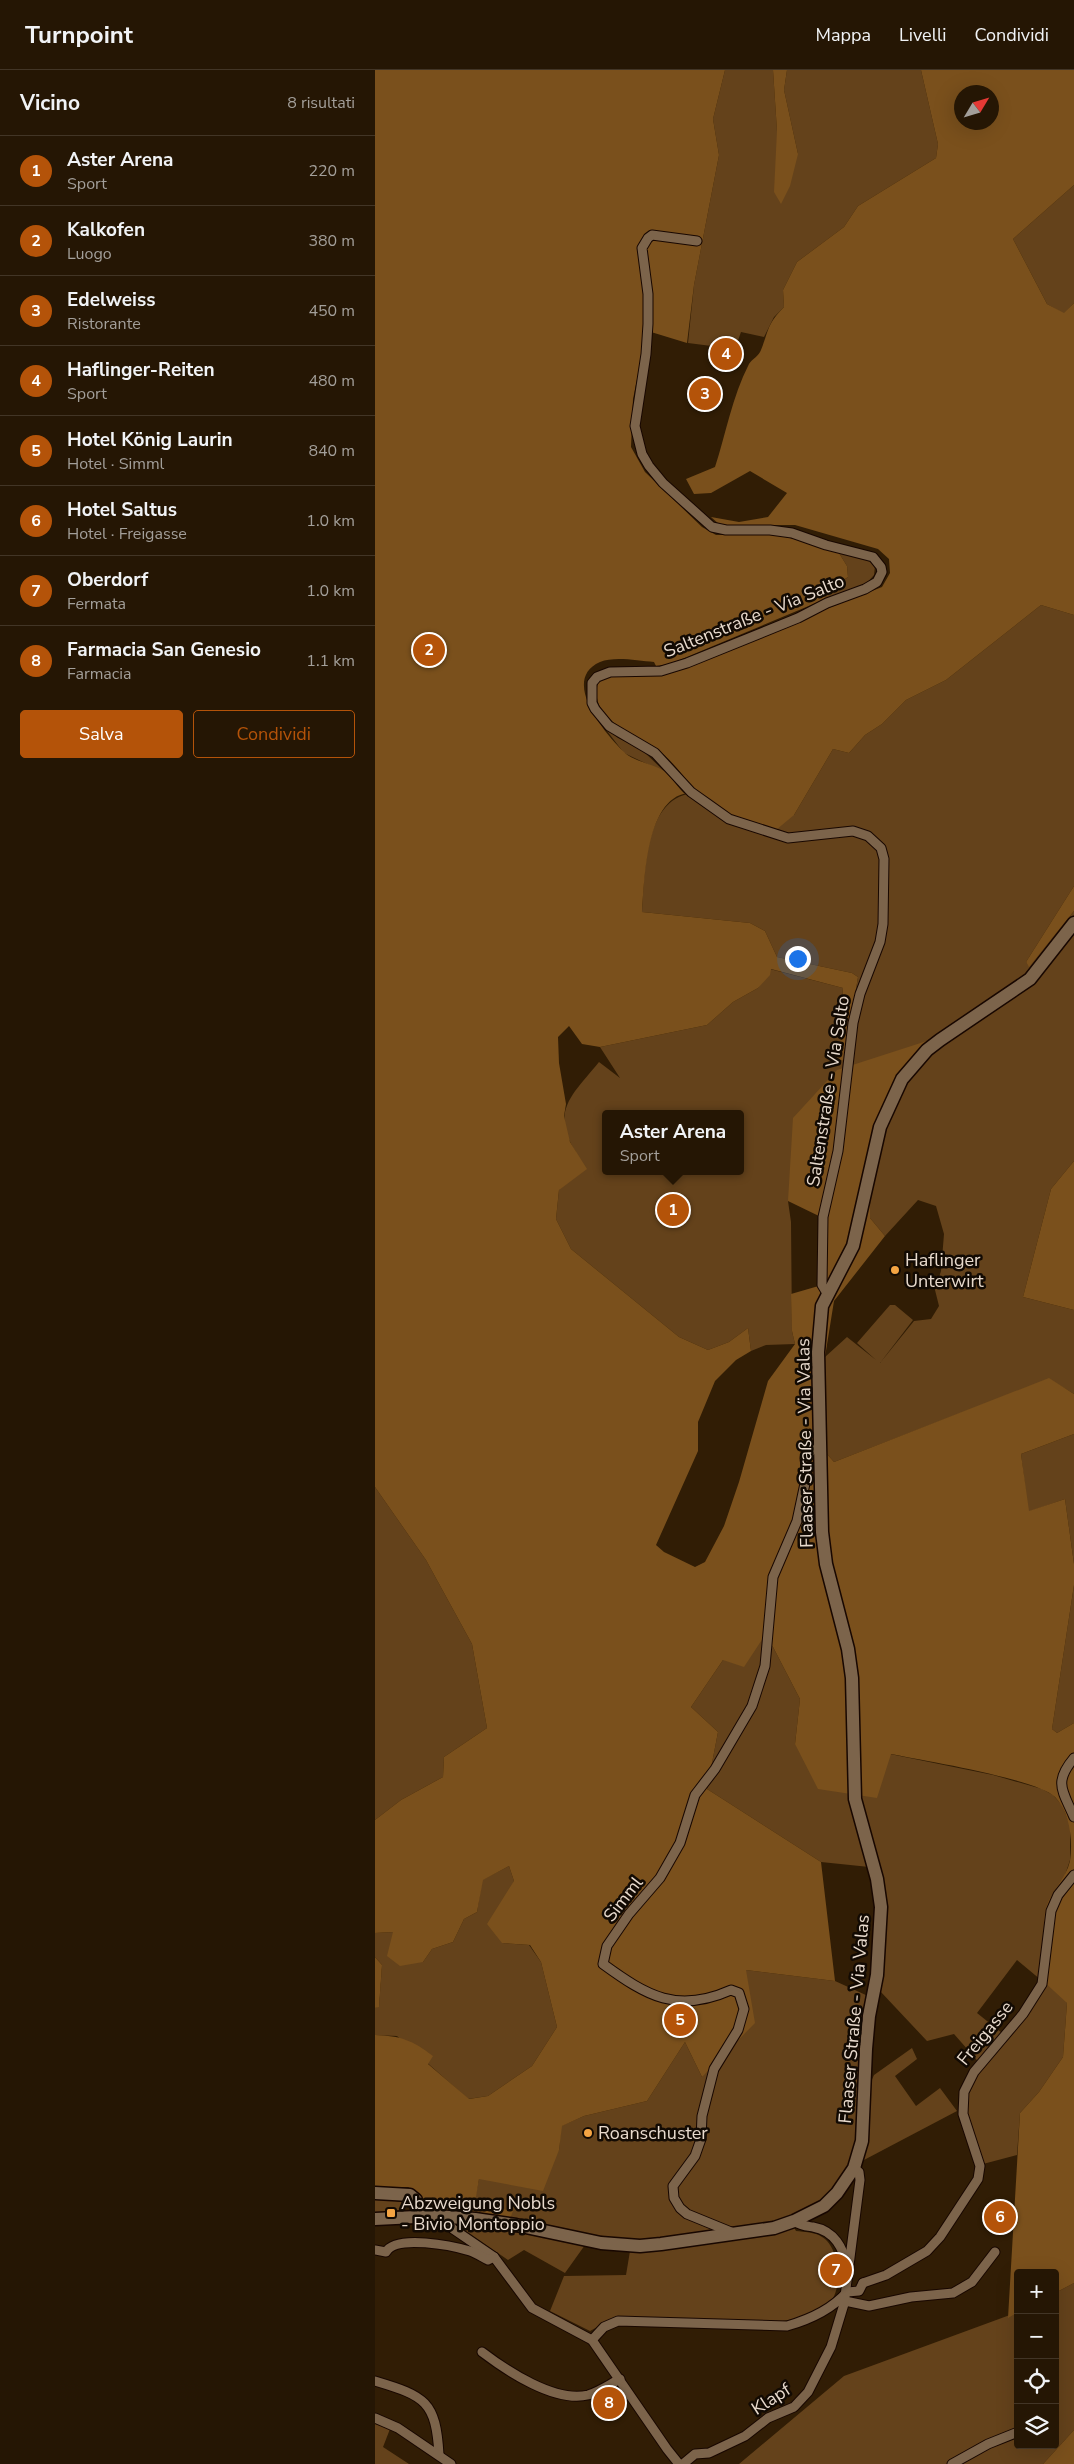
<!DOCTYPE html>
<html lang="it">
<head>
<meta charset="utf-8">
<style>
  body { margin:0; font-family:"Nunito Sans",sans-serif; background:#2d1f0e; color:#f1f3f6 }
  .controls { position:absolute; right:15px; bottom:15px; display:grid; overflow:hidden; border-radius:5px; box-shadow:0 5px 20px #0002 }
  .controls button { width:45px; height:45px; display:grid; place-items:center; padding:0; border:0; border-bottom:1px solid #423526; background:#251604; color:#f1f3f6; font:25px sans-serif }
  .compass { position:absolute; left:579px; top:15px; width:45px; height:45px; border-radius:50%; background:#251604; box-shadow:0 5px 20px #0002; rotate:52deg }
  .you { position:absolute; left:422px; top:888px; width:18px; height:18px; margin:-12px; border:4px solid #fff; border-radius:50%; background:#1a73e8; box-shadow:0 0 0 8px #1a73e833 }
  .badge { display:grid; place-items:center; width:32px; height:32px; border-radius:50%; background:#b45309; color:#fff; font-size:16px; font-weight:700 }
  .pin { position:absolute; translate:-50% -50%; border:2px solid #fff; box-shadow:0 1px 5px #0006 }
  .popup { position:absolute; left:227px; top:1040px; width:142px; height:65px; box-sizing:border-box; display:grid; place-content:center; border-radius:5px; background:#251604; filter:drop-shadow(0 1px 4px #0005); font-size:16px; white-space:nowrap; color:#a39f9a }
  .popup b { font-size:19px; color:#f1f3f6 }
  .popup::after { content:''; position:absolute; left:50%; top:100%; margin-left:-10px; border:10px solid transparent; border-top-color:#251604 }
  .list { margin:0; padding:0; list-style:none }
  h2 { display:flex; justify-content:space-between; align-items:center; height:65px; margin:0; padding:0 20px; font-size:21px }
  h2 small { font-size:16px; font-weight:400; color:#a39f9a }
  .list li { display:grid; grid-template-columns:32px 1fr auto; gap:15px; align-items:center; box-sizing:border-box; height:70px; padding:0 20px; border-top:1px solid #423526 }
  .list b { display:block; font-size:19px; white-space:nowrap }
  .list p { margin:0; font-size:16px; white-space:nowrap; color:#a39f9a }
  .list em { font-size:16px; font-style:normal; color:#a39f9a }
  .actions { display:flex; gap:10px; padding:15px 20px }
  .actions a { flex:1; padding:11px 0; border:1px solid #b45309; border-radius:5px; text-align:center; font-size:18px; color:#b45309 }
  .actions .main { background:#b45309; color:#fff }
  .icon { flex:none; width:28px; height:28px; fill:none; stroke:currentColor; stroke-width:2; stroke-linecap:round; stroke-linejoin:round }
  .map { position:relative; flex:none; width:699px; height:2394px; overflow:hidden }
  header { display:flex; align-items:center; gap:30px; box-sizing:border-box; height:70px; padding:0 25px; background:#251604; border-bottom:1px solid #423526 }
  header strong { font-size:24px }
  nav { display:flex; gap:28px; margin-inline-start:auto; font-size:18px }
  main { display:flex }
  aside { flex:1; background:#251604 }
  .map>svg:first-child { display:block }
</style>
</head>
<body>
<header>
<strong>Turnpoint</strong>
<nav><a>Mappa</a><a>Livelli</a><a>Condividi</a></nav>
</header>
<main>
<aside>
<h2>Vicino<small>8 risultati</small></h2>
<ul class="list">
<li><span class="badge">1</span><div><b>Aster Arena</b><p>Sport</p></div><em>220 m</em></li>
<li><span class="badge">2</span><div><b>Kalkofen</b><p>Luogo</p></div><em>380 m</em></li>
<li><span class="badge">3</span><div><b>Edelweiss</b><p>Ristorante</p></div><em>450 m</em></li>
<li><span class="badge">4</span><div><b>Haflinger-Reiten</b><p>Sport</p></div><em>480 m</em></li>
<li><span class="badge">5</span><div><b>Hotel König Laurin</b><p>Hotel · Simml</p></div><em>840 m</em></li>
<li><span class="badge">6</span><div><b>Hotel Saltus</b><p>Hotel · Freigasse</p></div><em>1.0 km</em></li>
<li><span class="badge">7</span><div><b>Oberdorf</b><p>Fermata</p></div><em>1.0 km</em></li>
<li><span class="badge">8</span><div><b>Farmacia San Genesio</b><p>Farmacia</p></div><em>1.1 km</em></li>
</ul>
<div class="actions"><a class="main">Salva</a><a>Condividi</a></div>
</aside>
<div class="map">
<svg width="699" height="2394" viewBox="0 0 699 2394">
  <rect width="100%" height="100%" fill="#311d05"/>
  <g fill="#64421b" fill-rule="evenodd">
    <path d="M350,0H398L402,61L423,84L409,20L412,0H546L563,74L561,88L483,136L469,157L422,192L408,220L409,237L399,247L389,267L366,262L360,279L313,273L319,215L344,85L338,49Z"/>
    <path d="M699,115V233L689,244L672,234L638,169Z"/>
    <path d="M464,483L486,487L497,493L500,496L499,505L490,515L448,529L458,518L473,507L472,496Z"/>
    <path d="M666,535L699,545V816L651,892L654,896L699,841V1091L676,1119L648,1227L699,1240V1324L674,1309L459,1392L452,1384L450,1287L472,1267L501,1290L482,1273L515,1235H520L538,1250L505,1293L539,1251L556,1249L564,1236L560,1220L566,1201L569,1164L561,1136L543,1130L510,1166L495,1148V1134L509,1057L413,1131L416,1152L417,1261L420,1274L391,1275L376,1281L373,1258L354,1272L333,1280L304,1267L196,1179L181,1149L184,1120L201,1082C174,1041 199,1023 224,992L245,1008L225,977L332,955L358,932L383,918L395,899L468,918L464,990L469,991L483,907L477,903L402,887L390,861L375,853L267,842C270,804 268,724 322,723C331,723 342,728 352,730C374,735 396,740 419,745L458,679L474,683L490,665L507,654L531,630L571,610ZM230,1044H366V1101H230Z"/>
    <path d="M229,657L243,668L266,679L291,703L249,683Z"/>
    <path d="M699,1364V1494L690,1429L653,1442L646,1384Z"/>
    <path d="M0,1417L51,1490L97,1574L112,1658L69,1687L68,1707L26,1730L0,1750Z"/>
    <path d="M699,1515V1653L682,1663L677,1659Z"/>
    <path d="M388,1568L398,1577L425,1629L420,1674L515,1684L618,1705L667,1719L678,1725L687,1735L695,1755V1790L688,1811L676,1828L669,1857L670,1884L692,1933L688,1987L664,2022L645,2043L642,2085L608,2094C600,2069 585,2042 595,2017C597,2010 604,2003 608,1997L579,1964L552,1971L505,1921L511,1823L504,1798L446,1792L332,1719L343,1662L316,1637L348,1590ZM642,1890L666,1910L632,1967L602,1943Z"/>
    <path d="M134,1796L139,1811L127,1873L154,1875L166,1892L182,1957L157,1996L113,2026L93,2029L22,1966L0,1965V1938L4,1936L7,1895L0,1887V1863L18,1862L48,1892L57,1879L78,1872L89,1849L102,1842L107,1810Z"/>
    <path d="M371,1900L460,1911L493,1926L483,2012L495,2014L499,2005L537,1978L542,1989L520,2006L541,2036L565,2018L582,2041L470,2100L457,2122L441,2136L415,2150L421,2161C429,2162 440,2162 447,2167C464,2177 467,2213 458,2228C447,2245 419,2249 402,2252L237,2249L215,2261L175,2241L189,2206L251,2205L255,2181L210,2175L190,2203L149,2180L133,2190L84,2156L52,2152L54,2140L135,2148L137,2141L99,2133L104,2109L184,2080L186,2056L209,2046L272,2031L310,1972L327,2007Z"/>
    <path d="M0,2127L31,2133L34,2136L30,2139L0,2144Z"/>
    <path d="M699,2213V2360L668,2394H364L469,2306L643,2242V2375H680V2223Z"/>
    <path d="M0,2354L15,2359L8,2377L34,2394H0Z"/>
  </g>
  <g fill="#7a501c" fill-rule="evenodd">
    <path d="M0,0H350L338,49L344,85L319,215L312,273L276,262L269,275L258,329L256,377L270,402L327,457L341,465L397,464L432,472L464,483L472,496L473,507L458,517L448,530L295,594L281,596L279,592C263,591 240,586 225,592C185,610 230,663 248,681C258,692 277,693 289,701C297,707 303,718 310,724L314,723L315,714C304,701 294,687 280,678C258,662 213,649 223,613L235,605L286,604L507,517L515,503L514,489L503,479L420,455H345L336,447L364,452L393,447L412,423L375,401L336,423L319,424L311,409L340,397C351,363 357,327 374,294C377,289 384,286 386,280C394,260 392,254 409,237L408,220L422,192L469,157L483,136L561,88L563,74L546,0H699V115L638,169L672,234L689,243L699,233V545L666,535L571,610L531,630L507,654L490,665L474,683L458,679L419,745L401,760C391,758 380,757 371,753C356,748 337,725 322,723C270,717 270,810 267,842L375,853L390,861L402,887L477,903L483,907L469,991L464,990L468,918L396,899L395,905L383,918L358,932L332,955L225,977L207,974L194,956L183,967L184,993L191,1034L189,1046L195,1072L212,1099L184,1120L181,1149L196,1179L304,1267L333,1280L354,1272L373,1258L376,1281L361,1290L340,1311L323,1352V1381L281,1475L289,1482L320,1497L330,1492L349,1456L364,1412L393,1311L420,1274L417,1261L416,1224L447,1215L448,1148L413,1131L418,1048L462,1000L558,969L539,987L509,1057L495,1134V1148L510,1166L459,1231L450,1287L452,1384L459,1392L674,1308L699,1324V1364L646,1384L654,1441L690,1429L699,1494V1515L677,1659L682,1663L699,1653V2213L680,2223V2203H643V2242L633,2248L645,2043L664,2022L688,1987L692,1933L666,1909C667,1901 670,1892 670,1883C671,1868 667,1853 671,1838C676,1821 691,1809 695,1791C698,1770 695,1742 680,1727C662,1709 546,1690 516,1684L502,1728L443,1719L420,1674L425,1629L398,1577L388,1568L369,1597L348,1590L316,1637L343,1662L332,1719L446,1792L460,1911L371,1900L380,1953L327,2007L310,1972L272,2031L209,2046L187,2056L184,2080L168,2121L104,2109L100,2133L138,2141L135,2149L54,2140L45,2124L33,2117L0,2118V1965C26,1966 37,1970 58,1986L53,1994L94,2029L113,2026L157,1996L182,1957L166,1892L155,1875L127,1873L112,1854L139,1811L134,1796L108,1810L102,1842L89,1849L78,1872L57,1879L48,1892L25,1896L12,1886L18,1862L0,1863V1750L26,1730L68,1707L69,1687L112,1658L97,1574L51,1490L0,1417ZM586,22H616V52H586Z"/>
    <path d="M398,0H412L409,20L423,84L415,116L406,134L399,122L402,61Z"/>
    <path d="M699,816V841L654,897L651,892Z"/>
    <path d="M699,1091V1240L648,1227L676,1119Z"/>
    <path d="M0,1887L7,1895L4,1937L0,1938Z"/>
    <path d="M699,2360V2394H668Z"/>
  </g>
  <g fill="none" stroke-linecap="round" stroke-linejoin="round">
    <g stroke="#180700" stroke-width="11">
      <g id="street">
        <path d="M322,171L277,165L273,168L267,178L273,224V254L271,284L260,356L267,384L274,396L288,413L337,457L351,460H395L417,463L451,475L498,487L506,497L507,502L502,512L490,519L452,533L423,548L312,593L286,601L235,602L222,607L217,613V633L220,639L234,656L280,683L316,722L354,749L413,768L478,761L493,766L506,778L509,789L508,854L505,872L485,924L478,953L463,1081L448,1147L447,1215L453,1225"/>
        <path d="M699,1688C678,1713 688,1721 699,1747"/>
        <path d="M73,2146V2152L78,2159L119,2187L157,2238L217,2270L292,2379L304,2394"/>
        <path d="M419,2151C426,2156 431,2156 438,2157C460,2161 468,2178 473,2198"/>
        <path d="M361,2164L312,2144L305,2138L299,2128L298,2116L320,2086L326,2069L327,2046L339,1999L363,1960L369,1939L364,1923L356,1920C302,1944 272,1926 228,1894L232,1876L254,1844L285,1808L305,1773L320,1725L340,1699L377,1636L390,1596L398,1507L422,1451L432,1404L430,1388L437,1380L446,1377"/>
        <path d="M0,2180L11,2182C21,2164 78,2176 95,2181C101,2183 107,2187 113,2190L119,2187"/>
        <path d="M488,2213L511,2205L552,2181L565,2167L603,2109L605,2096L588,2044L589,2022L599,2002L648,1944L667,1914L676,1841L683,1825L699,1805"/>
        <path d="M472,2222L484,2221L488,2213"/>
        <path d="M470,2231L494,2236L536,2227L578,2223L597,2212L620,2182"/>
        <path d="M217,2270L229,2257L243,2251L412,2256C433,2250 457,2239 472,2222"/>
        <path d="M107,2282C132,2301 180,2333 213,2325C224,2322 235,2314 245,2309"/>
        <path d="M0,2311C50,2326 61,2331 64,2385"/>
        <path d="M0,2348L23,2358L76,2394"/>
        <path d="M308,2394L320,2384L334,2383L370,2366L393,2348L419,2337L433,2322L456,2277L469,2234L485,2110L484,2102L479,2098"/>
        <path d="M577,2394L613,2374L643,2362"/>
      </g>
    </g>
    <g stroke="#180700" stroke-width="15">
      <g id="secondary">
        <path d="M0,2123L35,2125L41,2130L43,2146"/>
        <path d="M0,2149L61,2146L100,2149L141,2155L226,2173L265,2176L286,2174L399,2158L419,2151L449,2136L462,2123L479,2098L487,2071L491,1979L494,1946L502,1905L506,1837L502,1809L480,1729L477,1608L473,1579L451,1494L447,1462L443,1282L447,1236L478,1176L505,1057L527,1009L552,980L565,970L655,909L699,853"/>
      </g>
    </g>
    <use href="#street" stroke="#7c644b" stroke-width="9"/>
    <use href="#secondary" stroke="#7c644b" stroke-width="12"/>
  </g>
  <g fill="#f4a443" stroke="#120a03" stroke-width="2">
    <circle cx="520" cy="1200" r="5"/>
    <circle cx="213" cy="2063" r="5"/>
    <rect x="11" y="2138" width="10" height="10" rx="2.5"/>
  </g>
  <g text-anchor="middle" stroke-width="5" stroke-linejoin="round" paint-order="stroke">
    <g font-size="18" fill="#e8dacd" stroke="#120a03">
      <text transform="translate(379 546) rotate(-22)" y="6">Saltenstraße - Via Salto</text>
      <text transform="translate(453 1021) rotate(-81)" y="6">Saltenstraße - Via Salto</text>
      <text transform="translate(430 1373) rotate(-91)" y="6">Flaaser Straße - Via Valas</text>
      <text transform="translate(248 1829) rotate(-52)" y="6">Simml</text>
      <text transform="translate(479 1949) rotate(-85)" y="6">Flaaser Straße - Via Valas</text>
      <text transform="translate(610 1963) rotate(-51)" y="6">Freigasse</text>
      <text transform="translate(396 2329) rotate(-33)" y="6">Klapf</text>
    </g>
    <g font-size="18" fill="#e8dacd" stroke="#120a03" text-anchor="start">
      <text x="530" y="1196">Haflinger<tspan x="530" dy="21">Unterwirt</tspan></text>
      <text x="223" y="2069">Roanschuster</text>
      <text x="26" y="2139">Abzweigung Nobls<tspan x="26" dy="21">- Bivio Montoppio</tspan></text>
    </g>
  </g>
</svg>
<div class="controls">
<button>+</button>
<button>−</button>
<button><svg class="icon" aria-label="locate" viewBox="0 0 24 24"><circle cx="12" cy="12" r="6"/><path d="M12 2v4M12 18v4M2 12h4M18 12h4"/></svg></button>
<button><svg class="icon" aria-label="layers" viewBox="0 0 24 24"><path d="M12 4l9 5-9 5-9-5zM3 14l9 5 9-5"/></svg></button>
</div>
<svg class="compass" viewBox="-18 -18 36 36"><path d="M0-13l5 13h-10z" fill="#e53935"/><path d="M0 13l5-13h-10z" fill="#a39f9a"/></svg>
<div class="you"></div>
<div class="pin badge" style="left:298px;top:1140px">1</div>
<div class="popup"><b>Aster Arena</b>Sport</div>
<div class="pin badge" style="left:54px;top:580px">2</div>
<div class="pin badge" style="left:330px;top:324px">3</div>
<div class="pin badge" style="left:351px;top:284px">4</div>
<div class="pin badge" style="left:305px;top:1950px">5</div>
<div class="pin badge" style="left:625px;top:2147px">6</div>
<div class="pin badge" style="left:461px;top:2200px">7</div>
<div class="pin badge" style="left:234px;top:2333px">8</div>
</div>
</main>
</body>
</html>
